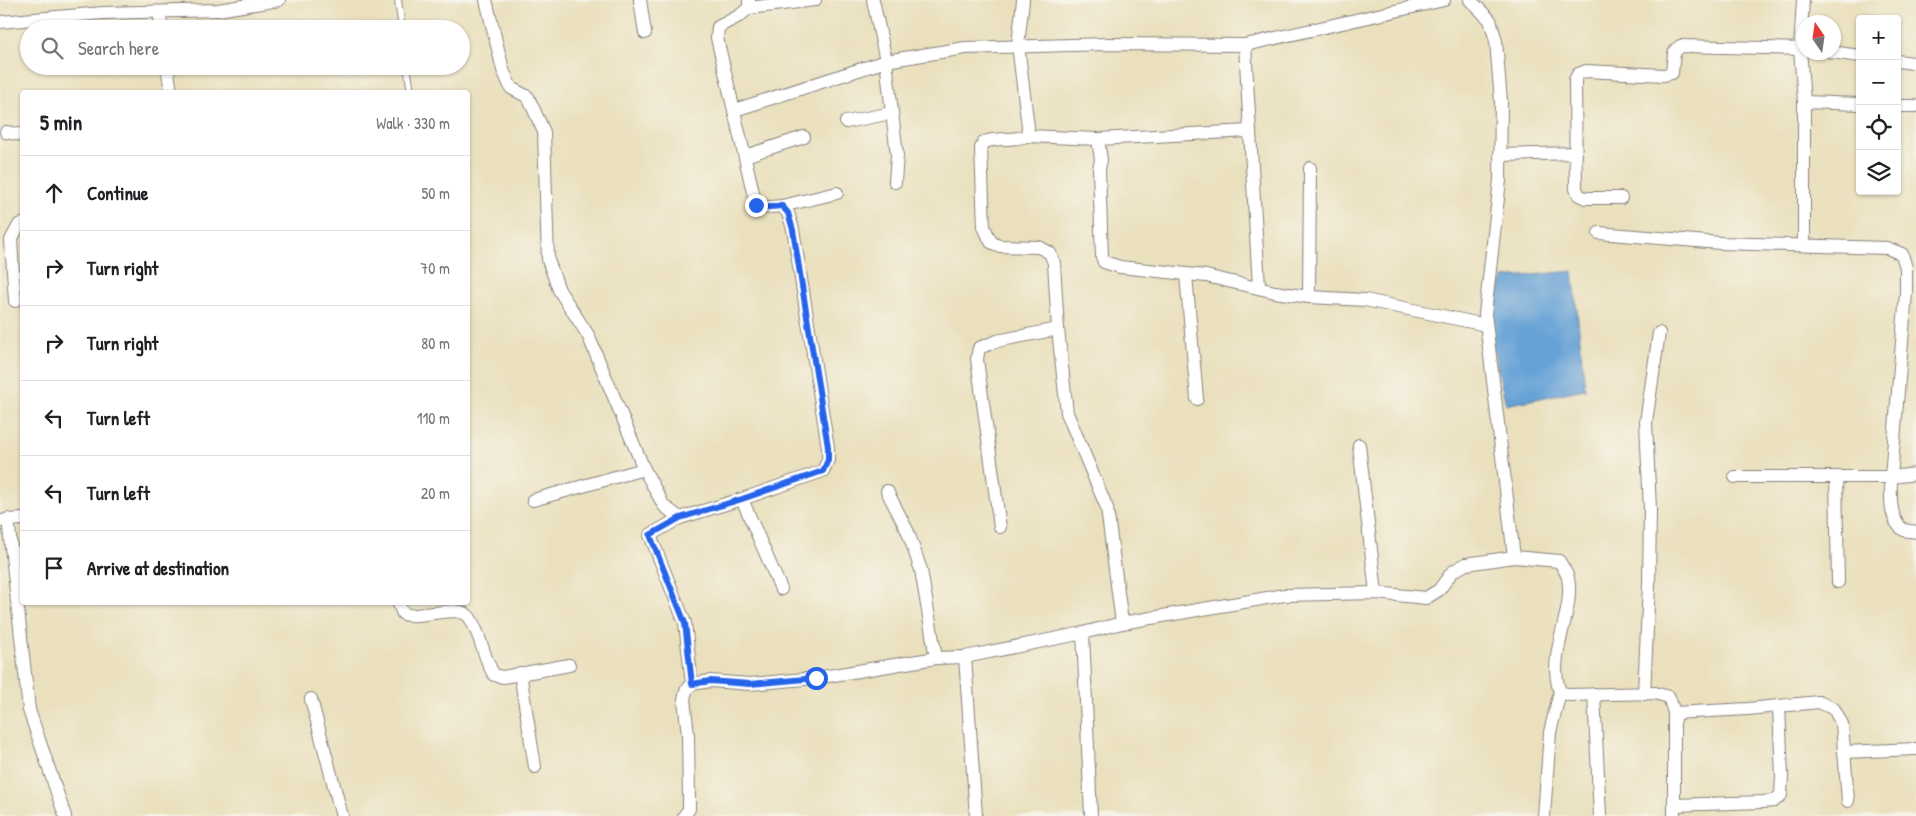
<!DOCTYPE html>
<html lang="en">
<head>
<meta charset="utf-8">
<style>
  body { margin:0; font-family:"Patrick Hand",sans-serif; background:#f2f2f2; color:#202124 }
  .controls { position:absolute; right:15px; top:15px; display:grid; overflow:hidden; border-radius:5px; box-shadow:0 1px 4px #0004 }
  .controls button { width:45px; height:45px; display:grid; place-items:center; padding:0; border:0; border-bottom:1px solid #e0e0e0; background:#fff; color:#202124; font:25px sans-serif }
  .compass { position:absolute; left:1796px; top:15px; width:45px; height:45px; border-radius:50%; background:#fff; box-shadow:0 1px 4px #0004; rotate:347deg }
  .stop { position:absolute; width:15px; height:15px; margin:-11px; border:4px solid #2563eb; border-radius:50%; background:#fff }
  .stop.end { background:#2563eb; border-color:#fff; box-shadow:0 1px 5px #0008 }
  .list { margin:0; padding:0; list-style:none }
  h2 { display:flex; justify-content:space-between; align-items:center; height:65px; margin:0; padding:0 20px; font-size:21px }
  h2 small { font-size:16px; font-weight:400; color:#757577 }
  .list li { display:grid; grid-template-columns:32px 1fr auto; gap:15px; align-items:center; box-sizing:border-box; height:75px; padding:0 20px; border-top:1px solid #e0e0e0 }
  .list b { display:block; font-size:19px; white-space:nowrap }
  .list em { font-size:16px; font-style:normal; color:#757577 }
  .icon { flex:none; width:28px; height:28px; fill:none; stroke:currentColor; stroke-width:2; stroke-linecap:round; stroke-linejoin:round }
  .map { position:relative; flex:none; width:1916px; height:816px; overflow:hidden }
  .search { position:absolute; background:#fff; box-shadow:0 1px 4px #0004; left:20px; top:20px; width:450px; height:55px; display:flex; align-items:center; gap:12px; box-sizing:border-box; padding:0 18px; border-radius:28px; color:#757577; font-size:19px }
  .panel { position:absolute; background:#fff; box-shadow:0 1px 4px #0004; left:20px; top:90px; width:450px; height:515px; border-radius:5px }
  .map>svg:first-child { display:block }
</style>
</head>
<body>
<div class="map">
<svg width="1916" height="816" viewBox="0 0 1916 816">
  <rect width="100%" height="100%" fill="#f7f3e8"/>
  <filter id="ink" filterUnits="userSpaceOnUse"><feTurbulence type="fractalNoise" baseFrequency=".02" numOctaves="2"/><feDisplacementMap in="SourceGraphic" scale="10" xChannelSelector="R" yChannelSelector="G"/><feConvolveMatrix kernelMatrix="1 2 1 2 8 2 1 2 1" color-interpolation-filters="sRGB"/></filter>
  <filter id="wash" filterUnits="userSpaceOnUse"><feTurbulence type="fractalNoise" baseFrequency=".0096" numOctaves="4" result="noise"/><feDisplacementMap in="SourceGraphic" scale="20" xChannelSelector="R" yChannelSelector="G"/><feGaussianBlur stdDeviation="1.12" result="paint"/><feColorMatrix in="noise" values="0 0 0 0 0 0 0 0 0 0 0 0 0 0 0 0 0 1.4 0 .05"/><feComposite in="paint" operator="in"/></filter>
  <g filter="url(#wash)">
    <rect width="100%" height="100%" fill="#eae0bd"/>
    <path fill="#66a2d6" stroke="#446288" d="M1573,271L1585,389L1506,405L1489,329L1503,278Z"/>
  </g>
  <g filter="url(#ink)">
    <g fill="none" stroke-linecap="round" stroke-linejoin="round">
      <g stroke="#86817c" stroke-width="8">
        <g id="lane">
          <path d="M398,0L402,29"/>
          <path d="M407,66L411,92"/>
        </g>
      </g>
      <g stroke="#86817c" stroke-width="14">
        <g id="street">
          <path d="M486,0L503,70L511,88L528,97L544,132L548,260L559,290L588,335L644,469L664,506L680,518L742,499L823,471L828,460V447L793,229L788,213L782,206L759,208L756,205L717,38L718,27L739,16L749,8V0"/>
          <path d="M640,0L645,33"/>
          <path d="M873,0L886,61L897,155L895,182"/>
          <path d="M1023,0L1018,45L1028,127L1027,136C1013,141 998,137 984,142L981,148L984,227L991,242L999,246L1039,247L1050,253L1054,263L1058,329L1067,413L1107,508L1122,623"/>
          <path d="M1470,0L1490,20L1496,41L1501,102L1500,180L1485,314L1514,557"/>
          <path d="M1803,0L1800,49L1804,102V245"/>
          <path d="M749,8L815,0"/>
          <path d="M159,12L162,29"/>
          <path d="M0,22L103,13L218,10L279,0"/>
          <path d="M1245,45L1259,287"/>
          <path d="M1831,52L1860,56"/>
          <path d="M1897,61L1913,63"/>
          <path d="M167,66L171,92"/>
          <path d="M1804,102L1860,104"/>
          <path d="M1897,106H1916"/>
          <path d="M735,110L886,61L965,48L1107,44L1245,45L1444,0"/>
          <path d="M846,122L892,113"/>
          <path d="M6,132L22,135"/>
          <path d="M1027,136L1098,139L1249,131"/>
          <path d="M1098,139L1101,160L1099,169L1102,257L1104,262L1120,267L1206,276L1275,292L1309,297L1365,300L1486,325"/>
          <path d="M1500,155L1576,153"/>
          <path d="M745,156L804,137"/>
          <path d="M1621,198H1585L1579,195L1576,189L1575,80L1578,74L1586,71L1664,75L1672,73L1674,53L1680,46L1804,49"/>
          <path d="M782,206L837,193"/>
          <path d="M1599,233L1720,243L1887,248L1902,254L1906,268V293L1891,477C1891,492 1888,521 1904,530C1907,531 1913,531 1916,532"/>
          <path d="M1186,275L1197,399"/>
          <path d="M1309,297L1310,168"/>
          <path d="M15,301L11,240L19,225L22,224"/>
          <path d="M1359,445L1376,593"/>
          <path d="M1735,477H1891L1916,474"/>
          <path d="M1836,477L1838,582"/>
          <path d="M887,491L908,532L921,570L936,658"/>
          <path d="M742,499L781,589"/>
          <path d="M533,500L644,469"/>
          <path d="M680,518L650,535L685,623L692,684"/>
          <path d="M8,519L29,710L65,816"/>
          <path d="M0,521L22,519"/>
          <path d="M1000,527L977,359L979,348L997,341L1058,329"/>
          <path d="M398,602L403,614C419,620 460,602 470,618C481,635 483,657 494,675L503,677L569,665"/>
          <path d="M1083,633L1091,816"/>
          <path d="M965,657L976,816"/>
          <path d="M520,673L535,767"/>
          <path d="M1594,694L1600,816"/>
          <path d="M1644,694L1649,584L1650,510L1646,422L1659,333"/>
          <path d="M311,699L342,816"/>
          <path d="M1674,713L1748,709L1819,702L1834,709L1842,724L1848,801"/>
          <path d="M1844,752L1916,749"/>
          <path d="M1674,805L1762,802L1774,801L1781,795L1782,776L1779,706"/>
          <path d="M684,816L689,809V800L688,735L684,699L686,691L692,684L710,681L750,684L816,678L936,658L965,657L1083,633L1122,623L1284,595L1376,593L1426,598L1439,590L1452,572L1466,564L1514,557L1559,561C1562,566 1567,573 1568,578C1575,613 1546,654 1560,692L1570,695L1655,693L1669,697L1674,713V816"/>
          <path d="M1544,816L1550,732L1560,692"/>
        </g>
      </g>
      <use href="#lane" stroke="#fff" stroke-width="6"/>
      <use href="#street" stroke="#fff" stroke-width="12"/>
    </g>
  </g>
  <g fill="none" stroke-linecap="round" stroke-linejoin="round" filter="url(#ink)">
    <path stroke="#2563eb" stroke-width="6" d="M756,205L759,208L782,206L788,213L793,230L828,447V460L823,471L742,499L680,518L650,535L685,623L692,684L710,681L750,684L816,678"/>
  </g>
</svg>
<div class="controls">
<button>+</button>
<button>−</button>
<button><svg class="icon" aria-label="locate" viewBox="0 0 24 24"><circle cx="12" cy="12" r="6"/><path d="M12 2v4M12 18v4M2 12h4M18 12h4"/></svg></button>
<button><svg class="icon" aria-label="layers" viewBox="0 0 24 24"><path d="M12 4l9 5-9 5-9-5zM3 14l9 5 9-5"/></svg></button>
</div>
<svg class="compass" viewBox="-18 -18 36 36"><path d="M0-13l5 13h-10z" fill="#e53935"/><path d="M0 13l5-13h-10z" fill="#757577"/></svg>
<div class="stop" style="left:816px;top:678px"></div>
<div class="stop end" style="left:756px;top:205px"></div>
<div class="search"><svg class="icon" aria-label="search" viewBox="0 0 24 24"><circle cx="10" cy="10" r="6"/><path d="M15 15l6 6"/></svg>Search here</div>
<section class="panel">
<h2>5 min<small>Walk · 330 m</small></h2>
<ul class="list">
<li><svg class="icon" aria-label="ahead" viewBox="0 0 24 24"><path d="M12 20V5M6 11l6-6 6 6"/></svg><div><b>Continue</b></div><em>50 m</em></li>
<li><svg class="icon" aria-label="right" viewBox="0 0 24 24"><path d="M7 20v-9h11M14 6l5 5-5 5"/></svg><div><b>Turn right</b></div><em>70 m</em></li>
<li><svg class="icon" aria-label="right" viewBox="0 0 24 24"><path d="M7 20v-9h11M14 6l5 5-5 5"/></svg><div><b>Turn right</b></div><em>80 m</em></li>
<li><svg class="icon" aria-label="left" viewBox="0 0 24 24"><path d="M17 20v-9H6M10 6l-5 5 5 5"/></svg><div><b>Turn left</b></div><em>110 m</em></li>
<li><svg class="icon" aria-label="left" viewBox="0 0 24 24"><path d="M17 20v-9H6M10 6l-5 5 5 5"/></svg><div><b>Turn left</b></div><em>20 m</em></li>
<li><svg class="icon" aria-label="arrive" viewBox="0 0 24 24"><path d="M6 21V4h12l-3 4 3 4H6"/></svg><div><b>Arrive at destination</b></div></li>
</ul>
</section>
</div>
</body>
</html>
